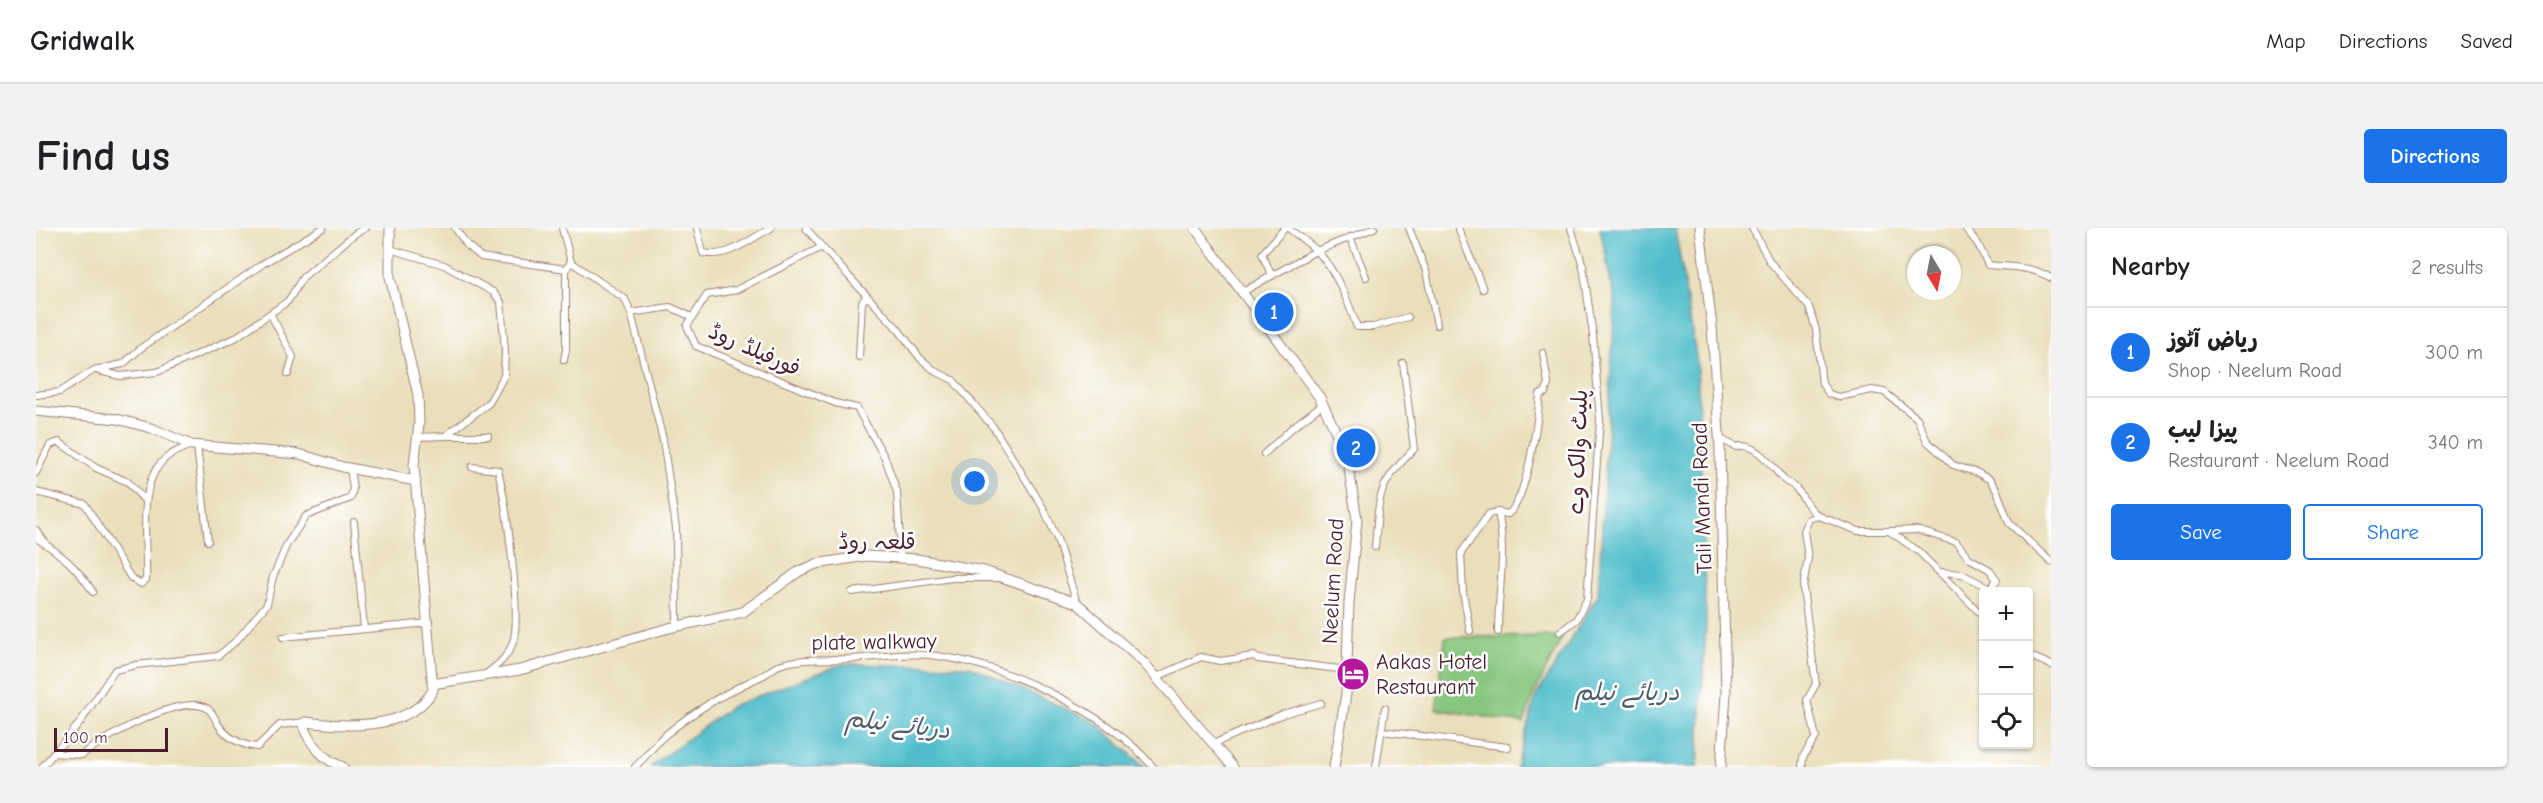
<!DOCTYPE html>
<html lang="en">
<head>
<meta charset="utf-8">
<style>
  body { margin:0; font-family:"Comic Neue","Playpen Sans Arabic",sans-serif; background:#f2f2f2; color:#202124 }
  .controls { position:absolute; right:18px; bottom:18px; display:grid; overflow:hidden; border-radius:6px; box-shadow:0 2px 4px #0004 }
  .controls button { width:54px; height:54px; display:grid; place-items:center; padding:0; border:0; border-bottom:2px solid #e0e0e0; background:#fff; color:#202124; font:30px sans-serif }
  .compass { position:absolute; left:1871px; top:18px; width:54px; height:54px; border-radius:50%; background:#fff; box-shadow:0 2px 4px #0004; rotate:170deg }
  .scale { position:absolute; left:18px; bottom:15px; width:114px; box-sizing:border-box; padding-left:6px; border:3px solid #4a1f2b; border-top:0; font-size:16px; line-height:21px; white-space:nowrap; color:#4a1f2b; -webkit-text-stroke:4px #fff; paint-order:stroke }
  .you { position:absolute; left:939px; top:254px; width:21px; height:21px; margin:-15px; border:4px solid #fff; border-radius:50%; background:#1a73e8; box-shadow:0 0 0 9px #1a73e833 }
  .badge { display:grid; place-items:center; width:39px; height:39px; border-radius:50%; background:#1a73e8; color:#fff; font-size:20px; font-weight:700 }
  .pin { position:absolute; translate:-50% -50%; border:3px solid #fff; box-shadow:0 2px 6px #0006 }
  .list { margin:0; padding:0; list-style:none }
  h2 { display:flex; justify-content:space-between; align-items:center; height:78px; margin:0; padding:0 24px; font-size:26px }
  h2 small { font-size:20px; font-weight:400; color:#757577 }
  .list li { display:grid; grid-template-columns:39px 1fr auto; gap:18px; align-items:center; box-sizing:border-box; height:90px; padding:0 24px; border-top:2px solid #e0e0e0 }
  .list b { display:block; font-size:22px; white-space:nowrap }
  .list p { margin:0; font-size:20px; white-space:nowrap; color:#757577 }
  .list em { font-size:20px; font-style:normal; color:#757577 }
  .actions { display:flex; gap:12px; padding:18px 24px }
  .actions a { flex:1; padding:14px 0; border:2px solid #1a73e8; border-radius:6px; text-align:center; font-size:21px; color:#1a73e8 }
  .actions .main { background:#1a73e8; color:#fff }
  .icon { flex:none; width:33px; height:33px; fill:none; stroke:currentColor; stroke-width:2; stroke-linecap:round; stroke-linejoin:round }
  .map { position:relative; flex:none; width:2015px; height:539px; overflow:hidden; border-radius:6px }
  header { display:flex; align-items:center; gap:36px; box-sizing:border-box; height:84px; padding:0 30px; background:#fff; border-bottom:2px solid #e0e0e0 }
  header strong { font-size:28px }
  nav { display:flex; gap:33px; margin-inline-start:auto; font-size:21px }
  .intro { display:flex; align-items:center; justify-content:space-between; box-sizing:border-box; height:144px; padding:0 36px }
  h1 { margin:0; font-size:42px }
  .button { padding:15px 27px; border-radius:6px; background:#1a73e8; color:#fff; font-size:21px; font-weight:700 }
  main { display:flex; gap:36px; padding:0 36px }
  aside { flex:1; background:#fff; border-radius:6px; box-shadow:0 2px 4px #0004 }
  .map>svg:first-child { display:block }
</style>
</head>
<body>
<header>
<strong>Gridwalk</strong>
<nav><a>Map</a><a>Directions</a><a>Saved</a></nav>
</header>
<div class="intro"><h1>Find us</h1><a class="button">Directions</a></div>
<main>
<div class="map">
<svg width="2015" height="539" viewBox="0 0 2015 539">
  <rect width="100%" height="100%" fill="#fff"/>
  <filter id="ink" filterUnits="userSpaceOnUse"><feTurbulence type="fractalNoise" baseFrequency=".0167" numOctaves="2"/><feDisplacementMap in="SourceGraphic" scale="12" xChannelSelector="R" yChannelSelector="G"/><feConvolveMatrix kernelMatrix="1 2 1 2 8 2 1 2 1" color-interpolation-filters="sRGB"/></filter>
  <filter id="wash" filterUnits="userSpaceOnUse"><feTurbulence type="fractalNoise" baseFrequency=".008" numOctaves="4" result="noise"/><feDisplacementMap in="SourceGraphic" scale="24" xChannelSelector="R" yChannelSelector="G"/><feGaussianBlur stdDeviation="1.35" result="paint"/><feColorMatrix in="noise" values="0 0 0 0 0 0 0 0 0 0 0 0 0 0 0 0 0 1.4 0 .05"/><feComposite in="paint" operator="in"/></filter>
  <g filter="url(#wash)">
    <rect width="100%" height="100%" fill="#eadfbb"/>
    <path fill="#87c77e" stroke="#687354" stroke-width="1.5" d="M1527,408L1497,468L1488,495L1400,481L1409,409Z"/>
    <g fill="#50bdca" stroke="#4d6e7a" stroke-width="1.5">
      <path d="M1564,0H1639L1661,134L1670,394L1662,539H1480L1500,468L1562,367L1579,74Z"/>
      <path d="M806,436L934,438L1059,494L1109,539H614L696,478Z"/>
    </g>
  </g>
  <g filter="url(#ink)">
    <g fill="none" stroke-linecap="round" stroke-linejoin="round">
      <g stroke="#9a7f73" stroke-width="8">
        <g id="street">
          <path d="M419,0L431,17L445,29L530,41L535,34"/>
          <path d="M526,0L535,34"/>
          <path d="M661,0L667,25C692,31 714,11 735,0"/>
          <path d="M770,0L786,19L700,62L671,67L651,98L660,118L799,175L821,180L849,230L861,264L865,330"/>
          <path d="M1252,0C1262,8 1273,15 1282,24C1301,45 1312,73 1321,99H1337L1372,89"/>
          <path d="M1373,0L1390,43L1401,97"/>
          <path d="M1422,0L1447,61"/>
          <path d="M1716,0L1734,34L1773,79L1780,102L1786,156L1793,166L1803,169L1836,162L1848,164L1881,190L1891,213L1917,237L1942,245L1954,252L1961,263L1973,295L2015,334"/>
          <path d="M1929,0L1942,16L1952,37C1974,39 1995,38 2015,50"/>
          <path d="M1314,9L1330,49"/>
          <path d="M786,19L831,68L826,74L823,129"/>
          <path d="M354,21L408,37L457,64L465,74L469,123L468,148L453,175L409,208L382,209"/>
          <path d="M535,34L589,71L595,85L634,79L656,89"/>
          <path d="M1236,48L1226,26L1249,0"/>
          <path d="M1205,65L1278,24L1338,0"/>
          <path d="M831,68L862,101L884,130L899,143L917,152L958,200L1008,281L1021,311L1041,375"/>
          <path d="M595,85L627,212L640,300L641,398"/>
          <path d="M235,87L257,129L252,146"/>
          <path d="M528,132L530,122V41"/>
          <path d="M63,143L84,148L121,144L199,110L252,73L267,49L320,5L330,0"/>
          <path d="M0,167L24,164L58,142L87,136L105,120L228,35L287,0"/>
          <path d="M410,208H452"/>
          <path d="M1683,210L1700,219C1719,212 1737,240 1748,252C1751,255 1756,256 1759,259C1768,269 1772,281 1783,288"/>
          <path d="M161,218L172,313"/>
          <path d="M1228,226L1257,199L1287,176"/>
          <path d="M436,239L462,242C470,273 486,388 477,414C472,429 462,437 450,446"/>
          <path d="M0,245L14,217L23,214L60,240L92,254L110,274"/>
          <path d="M0,264L49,276L95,350L105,356L110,352C112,316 98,250 134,227C140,223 148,220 155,217"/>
          <path d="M1462,284C1471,324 1462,363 1462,404"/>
          <path d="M318,294L328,401"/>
          <path d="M0,302L9,314"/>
          <path d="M1855,303L1881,302L1920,314L1933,330L1954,342L1961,352L1954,360L1926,346L1905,344"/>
          <path d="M0,310C25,326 41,339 57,364"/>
          <path d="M1339,319C1344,266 1339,260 1378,221L1367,135"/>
          <path d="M816,364L916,350H963"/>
          <path d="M1434,403L1427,364L1425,325L1453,286L1462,284L1472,286C1491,273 1502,190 1504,166L1509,165L1512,156L1507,125"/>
          <path d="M1524,404L1540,392L1551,371L1564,192L1557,107L1547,38L1535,0"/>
          <path d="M247,409L393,395"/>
          <path d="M1992,427L2015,437"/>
          <path d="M1121,449L1165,429L1184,433L1218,428L1222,431L1311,442"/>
          <path d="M1346,503L1472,519"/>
          <path d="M1179,515L1247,486L1285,475"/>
          <path d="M17,525L46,527C67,510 148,463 172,481C176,484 180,492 182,496C191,510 205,517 221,519L244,497L269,494"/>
          <path d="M6,539L43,496L79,442L100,437L182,428L201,412L231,376L237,349L251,316L270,288L315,270L317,261L314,240"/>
          <path d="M599,539C609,530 617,518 627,509C657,483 692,463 728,447C733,444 738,439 743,437C765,429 793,432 816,431C844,429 874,424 902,428C972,438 1071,484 1117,539"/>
          <path d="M1340,539L1349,480"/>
          <path d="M1766,539L1767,529L1780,509L1771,472L1780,456L1767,360L1772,330L1768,303L1773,291L1783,288L1822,303H1853L1882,323L1948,389"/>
        </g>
      </g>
      <g stroke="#9a7f73" stroke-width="11">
        <g id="secondary">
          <path d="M1159,0L1284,170L1311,228L1321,292L1313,375L1310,466L1298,539"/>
          <path d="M1664,0L1676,99L1684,221L1690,466L1685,539"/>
          <path d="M0,183L81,191L115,200L155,217L263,226L307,239L380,253"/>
          <path d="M396,456L484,442L633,400L707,384L762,344L780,336L830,328L881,331L948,343L1041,375L1109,436L1197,539"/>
          <path d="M307,539C291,534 274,517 268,500L269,494C310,499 374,503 397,462L378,237L383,196L382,167L354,49V0"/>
        </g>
      </g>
      <use href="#street" stroke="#fff" stroke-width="6"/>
      <use href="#secondary" stroke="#fff" stroke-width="9"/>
    </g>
  </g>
  <defs>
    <g id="hotel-disc" transform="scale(1.725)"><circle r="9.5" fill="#b5179e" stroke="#fff"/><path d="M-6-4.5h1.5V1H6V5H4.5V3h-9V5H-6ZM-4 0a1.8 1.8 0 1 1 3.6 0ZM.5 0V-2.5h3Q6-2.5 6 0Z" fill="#fff"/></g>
  </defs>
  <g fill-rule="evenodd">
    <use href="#hotel-disc" x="1317" y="446"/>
  </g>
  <g text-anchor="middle" stroke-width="5" stroke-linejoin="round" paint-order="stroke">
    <g font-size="22" fill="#4a1f2b" stroke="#fff">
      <text transform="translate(719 121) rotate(24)" y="8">فورفیلڈ روڈ</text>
      <text transform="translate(1541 224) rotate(-88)" y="8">پلیٹ والک وے</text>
      <text transform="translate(1665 270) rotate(-92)" y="8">Tali Mandi Road</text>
      <text x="841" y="321">قلعہ روڈ</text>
      <text transform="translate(1296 353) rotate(-87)" y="8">Neelum Road</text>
      <text transform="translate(838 413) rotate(-1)" y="8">plate walkway</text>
    </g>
    <g font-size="22" fill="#4a1f2b" stroke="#fff" text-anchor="start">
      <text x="1340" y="441">Aakas Hotel<tspan x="1340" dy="25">Restaurant</tspan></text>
    </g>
    <g font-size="24" font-style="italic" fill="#4c5e6b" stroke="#fff">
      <text x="1591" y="472">دریائے نیلم</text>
      <text transform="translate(862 496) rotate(7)" y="8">دریائے نیلم</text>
    </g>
  </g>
</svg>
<div class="controls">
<button>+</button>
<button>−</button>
<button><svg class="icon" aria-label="locate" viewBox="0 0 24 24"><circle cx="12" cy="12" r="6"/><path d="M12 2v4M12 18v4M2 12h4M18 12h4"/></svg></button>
</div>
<svg class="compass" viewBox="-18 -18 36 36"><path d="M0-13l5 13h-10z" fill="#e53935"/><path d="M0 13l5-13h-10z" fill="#757577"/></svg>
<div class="scale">100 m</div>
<div class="you"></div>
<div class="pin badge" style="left:1238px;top:84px">1</div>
<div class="pin badge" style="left:1320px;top:220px">2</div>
</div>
<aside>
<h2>Nearby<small>2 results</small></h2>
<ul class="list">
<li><span class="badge">1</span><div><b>ریاض آٹوز</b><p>Shop · Neelum Road</p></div><em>300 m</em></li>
<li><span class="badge">2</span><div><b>پیزا لیب</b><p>Restaurant · Neelum Road</p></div><em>340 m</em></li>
</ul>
<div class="actions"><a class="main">Save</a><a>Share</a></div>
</aside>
</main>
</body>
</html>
